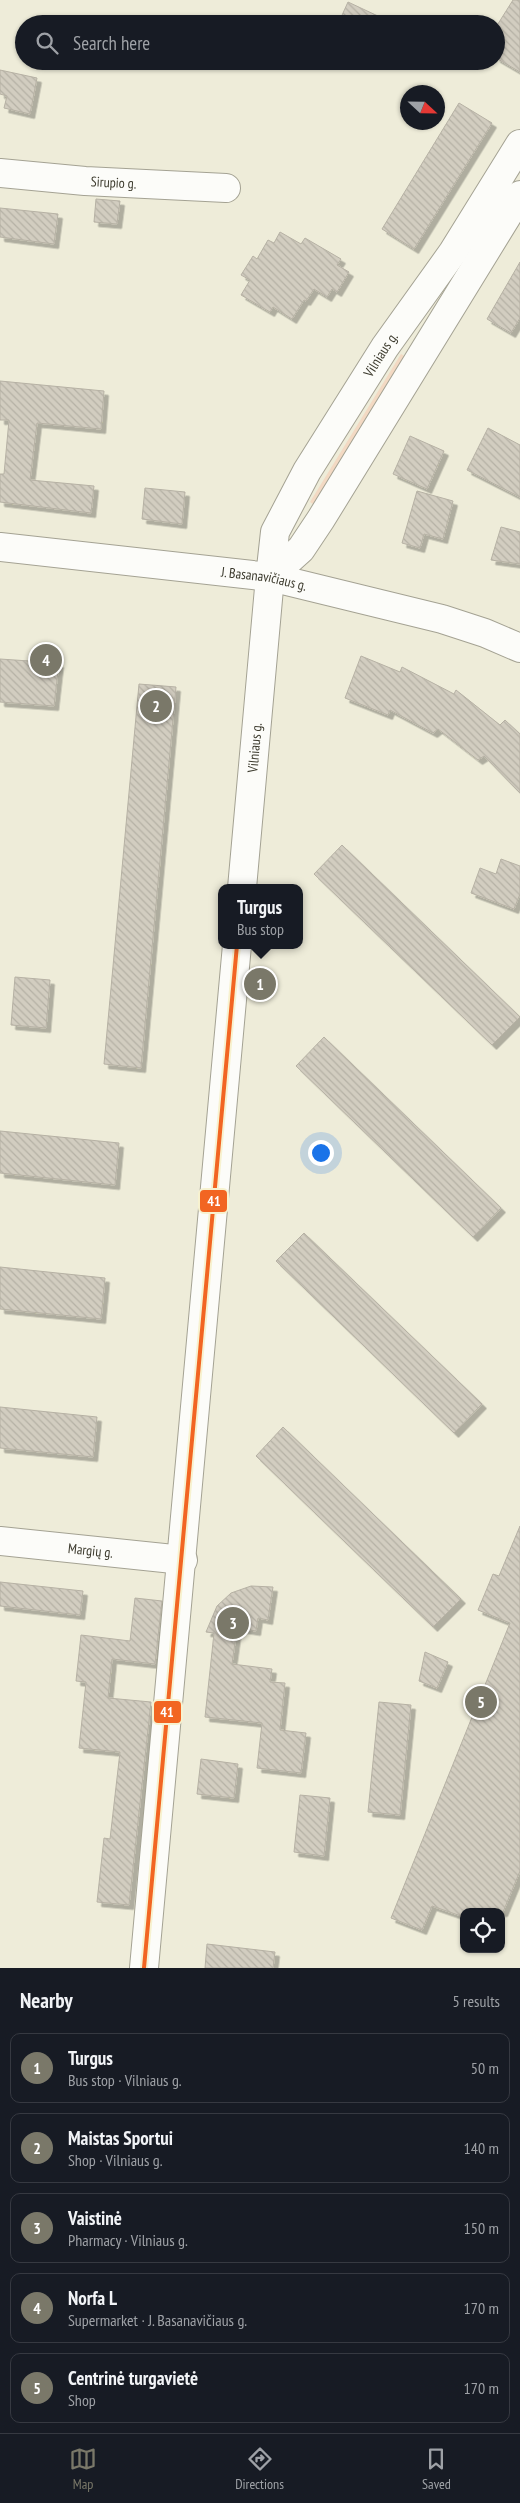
<!DOCTYPE html>
<html lang="en">
<head>
<meta charset="utf-8">
<style>
  body { margin:0; font-family:"PT Sans Narrow",sans-serif; background:#242831; color:#f1f3f6 }
  .controls { position:absolute; right:15px; bottom:15px; display:grid; overflow:hidden; border-radius:10px; box-shadow:0 1px 4px #0004 }
  .controls button { width:45px; height:45px; display:grid; place-items:center; padding:0; border:0; border-bottom:1px solid #363941; background:#171b24; color:#f1f3f6; font:25px sans-serif }
  .compass { position:absolute; left:400px; top:85px; width:45px; height:45px; border-radius:50%; background:#171b24; box-shadow:0 1px 4px #0004; rotate:112deg }
  .you { position:absolute; left:320px; top:1152px; width:18px; height:18px; margin:-12px; border:4px solid #fff; border-radius:50%; background:#1a73e8; box-shadow:0 0 0 8px #1a73e833 }
  .badge { display:grid; place-items:center; width:32px; height:32px; border-radius:50%; background:#7a7869; color:#fff; font-size:16px; font-weight:700 }
  .pin { position:absolute; translate:-50% -50%; border:2px solid #fff; box-shadow:0 1px 5px #0006 }
  .popup { position:absolute; left:218px; top:884px; width:85px; height:65px; box-sizing:border-box; display:grid; place-content:center; border-radius:10px; background:#171b24; filter:drop-shadow(0 1px 4px #0005); font-size:16px; white-space:nowrap; color:#9ea1a6 }
  .popup b { font-size:19px; color:#f1f3f6 }
  .popup::after { content:''; position:absolute; left:50%; top:100%; margin-left:-10px; border:10px solid transparent; border-top-color:#171b24 }
  .list { margin:0; padding:0; list-style:none }
  h2 { display:flex; justify-content:space-between; align-items:center; height:65px; margin:0; padding:0 20px; font-size:21px }
  h2 small { font-size:16px; font-weight:400; color:#9ea1a6 }
  .list li { display:grid; grid-template-columns:32px 1fr auto; gap:15px; align-items:center; box-sizing:border-box; height:70px; margin:0 10px 10px; padding:0 10px; border:1px solid #363941; border-radius:10px }
  .list b { display:block; font-size:19px; white-space:nowrap }
  .list p { margin:0; font-size:16px; white-space:nowrap; color:#9ea1a6 }
  .list em { font-size:16px; font-style:normal; color:#9ea1a6 }
  .icon { flex:none; width:28px; height:28px; fill:none; stroke:currentColor; stroke-width:2; stroke-linecap:round; stroke-linejoin:round }
  .map { position:relative; flex:none; width:520px; height:1968px; overflow:hidden }
  .search { position:absolute; background:#171b24; box-shadow:0 1px 4px #0004; left:15px; right:15px; top:15px; height:55px; display:flex; align-items:center; gap:12px; box-sizing:border-box; padding:0 18px; border-radius:28px; color:#9ea1a6; font-size:19px }
  .sheet { height:465px; background:#171b24 }
  nav { display:flex; justify-content:space-around; align-items:center; box-sizing:border-box; height:70px; border-top:1px solid #363941; background:#171b24; font-size:14px; color:#9ea1a6 }
  nav a { display:grid; justify-items:center; gap:2px }
  nav .on { color:#7a7869 }
  .map>svg:first-child { display:block }
</style>
</head>
<body>
<div class="map">
<svg width="520" height="1968" viewBox="0 0 520 1968">
  <defs>
    <pattern id="building-back-hatch" width="6" height="6" patternUnits="userSpaceOnUse" patternTransform="scale(1.25)"><rect width="6" height="6" fill="#d2cdc0"/><path d="M-1 5l2 2M0 0l6 6M5-1l2 2" fill="none" stroke="#b5b1a5"/></pattern>
    <filter id="shadow"><feDropShadow dx="4.5" dy="4.5" stdDeviation="0" flood-color="#0004"/></filter>
  </defs>
  <rect width="100%" height="100%" fill="#eeecd9"/>
  <path fill="#f3d9c3" d="M401,354L406,357L316,506L310,502Z"/>
  <g fill="url(#building-back-hatch)" stroke="#b6b1a4" filter="url(#shadow)">
    <path d="M513,0H520V72L496,58V27Z"/>
    <path d="M348,2L395,24H338Z"/>
    <path d="M0,70L37,78L30,114L4,108L7,96L0,94Z"/>
    <path d="M459,103L492,123L414,249L382,229Z"/>
    <path d="M96,199L120,201L117,224L94,222Z"/>
    <path d="M0,208L58,214L54,244L0,237Z"/>
    <path d="M280,232L301,244L305,238L341,259L337,265L349,272L337,292L332,289L327,297L314,289L306,301L304,300L292,319L273,307L270,312L241,295L250,280L241,275L253,256L257,259L268,240L274,243Z"/>
    <path d="M520,262V318L511,333L487,319Z"/>
    <path d="M0,381L104,391L101,429L37,423L30,480L94,486L91,513L0,502V474H4L9,420H0Z"/>
    <path d="M488,428L520,445V497L467,470Z"/>
    <path d="M410,436L444,451L427,489L393,474Z"/>
    <path d="M145,488L185,492L182,524L142,519Z"/>
    <path d="M417,491L453,501L443,539L424,534L420,548L402,543Z"/>
    <path d="M501,527L520,532V564L491,560Z"/>
    <path d="M361,656L400,672L402,667L454,694L456,690L500,725L505,720L520,734V793L484,756L478,760L438,729L433,733L390,710L388,715L345,698Z"/>
    <path d="M0,659L59,663L54,706L0,702Z"/>
    <path d="M139,684L176,687L141,1068L104,1064Z"/>
    <path d="M342,845L520,1017L492,1045L314,874Z"/>
    <path d="M501,859L520,866V894L514,909L471,893L480,868L496,874Z"/>
    <path d="M15,977L50,980L46,1028L11,1025Z"/>
    <path d="M324,1037L501,1208L473,1237L296,1066Z"/>
    <path d="M0,1131L119,1143L115,1185L0,1173Z"/>
    <path d="M304,1233L482,1404L454,1433L276,1261Z"/>
    <path d="M0,1267L105,1278L101,1319L0,1309Z"/>
    <path d="M0,1407L97,1417L93,1457L0,1448Z"/>
    <path d="M283,1427L461,1599L433,1627L256,1456Z"/>
    <path d="M520,1526V1871L503,1912H464V1917L432,1906L422,1930L391,1918L510,1623L478,1610L493,1574L499,1576Z"/>
    <path d="M0,1582L83,1591L80,1615L0,1606Z"/>
    <path d="M251,1586L273,1587L268,1620L258,1618L256,1631L237,1628L232,1664L272,1669L270,1682L285,1683L280,1730L306,1733L301,1773L257,1768L262,1723L205,1717L214,1633L206,1632L217,1606L231,1593Z"/>
    <path d="M135,1598L162,1601L155,1664L112,1659L108,1698L151,1702L129,1905L97,1902L104,1838L110,1839L120,1752L79,1748L86,1682L76,1681L81,1635L130,1641Z"/>
    <path d="M425,1652L448,1662L437,1688L419,1681Z"/>
    <path d="M379,1702L411,1705L400,1815L368,1812Z"/>
    <path d="M201,1759L238,1764L234,1798L197,1794Z"/>
    <path d="M300,1795L330,1798L324,1856L294,1852Z"/>
    <path d="M207,1944L275,1952L273,1968H205Z"/>
  </g>
  <g fill="none" stroke-linecap="round" stroke-linejoin="round">
    <g stroke="#a4a293" stroke-width="30">
      <g id="minor">
        <path id="s1" d="M0,173L85,181L226,188"/>
        <path id="s2" d="M0,1541L183,1560"/>
      </g>
    </g>
    <g stroke="#a4a293" stroke-width="30">
      <g id="major">
        <path id="s3" d="M242,888L270,577"/>
        <path d="M144,1968L237,945"/>
      </g>
    </g>
    <g stroke="#a4a293" stroke-width="30">
      <g id="highway">
        <path id="s4" d="M0,547L270,577L442,619L485,633L520,648"/>
        <path id="s5" d="M270,577L275,532L307,471L385,347L453,252L520,144"/>
        <path d="M270,577L301,549L321,519L520,195"/>
      </g>
    </g>
    <use href="#minor" stroke="#fcfcf9" stroke-width="28"/>
    <use href="#major" stroke="#fcfcf9" stroke-width="28"/>
    <use href="#highway" stroke="#fcfcf9" stroke-width="28"/>
    <g stroke="#f7f2d0" stroke-width="8">
      <path id="bus-1" d="M144,1968L237,945"/>
    </g>
    <use href="#bus-1" stroke="#f26522" stroke-width="4"/>
  </g>
  <g text-anchor="middle" stroke-width="4" stroke-linejoin="round" paint-order="stroke">
    <g font-size="14" fill="#3c3a2d" stroke="#f7f2d0">
      <text dy="5" stroke="none"><textPath href="#s1" startOffset="114">Sirupio g.</textPath></text>
      <text dy="5" stroke="none"><textPath href="#s5" startOffset="252">Vilniaus g.</textPath></text>
      <text dy="5" stroke="none"><textPath href="#s4" startOffset="266">J. Basanavičiaus g.</textPath></text>
      <text dy="5" stroke="none"><textPath href="#s3" startOffset="141">Vilniaus g.</textPath></text>
      <text dy="5" stroke="none"><textPath href="#s2" startOffset="91">Margių g.</textPath></text>
    </g>
  </g>
  <g stroke="#f7f2d0" stroke-width="2">
    <rect x="199" y="1189" width="29" height="24" rx="5" fill="#f26522"/>
    <rect x="153" y="1700" width="29" height="24" rx="5" fill="#f26522"/>
  </g>
  <g font-size="14" text-anchor="middle" font-weight="bold" fill="#fff">
    <text x="214" y="1206">41</text>
    <text x="167" y="1717">41</text>
  </g>
</svg>
<div class="controls">
<button><svg class="icon" aria-label="locate" viewBox="0 0 24 24"><circle cx="12" cy="12" r="6"/><path d="M12 2v4M12 18v4M2 12h4M18 12h4"/></svg></button>
</div>
<svg class="compass" viewBox="-18 -18 36 36"><path d="M0-13l5 13h-10z" fill="#e53935"/><path d="M0 13l5-13h-10z" fill="#9ea1a6"/></svg>
<div class="you"></div>
<div class="pin badge" style="left:260px;top:984px">1</div>
<div class="popup"><b>Turgus</b>Bus stop</div>
<div class="pin badge" style="left:156px;top:706px">2</div>
<div class="pin badge" style="left:233px;top:1623px">3</div>
<div class="pin badge" style="left:46px;top:660px">4</div>
<div class="pin badge" style="left:481px;top:1702px">5</div>
<div class="search"><svg class="icon" aria-label="search" viewBox="0 0 24 24"><circle cx="10" cy="10" r="6"/><path d="M15 15l6 6"/></svg>Search here</div>
</div>
<section class="sheet">
<h2>Nearby<small>5 results</small></h2>
<ul class="list">
<li><span class="badge">1</span><div><b>Turgus</b><p>Bus stop · Vilniaus g.</p></div><em>50 m</em></li>
<li><span class="badge">2</span><div><b>Maistas Sportui</b><p>Shop · Vilniaus g.</p></div><em>140 m</em></li>
<li><span class="badge">3</span><div><b>Vaistinė</b><p>Pharmacy · Vilniaus g.</p></div><em>150 m</em></li>
<li><span class="badge">4</span><div><b>Norfa L</b><p>Supermarket · J. Basanavičiaus g.</p></div><em>170 m</em></li>
<li><span class="badge">5</span><div><b>Centrinė turgavietė</b><p>Shop</p></div><em>170 m</em></li>
</ul>
</section>
<nav>
<a class="on"><svg class="icon" aria-label="map" viewBox="0 0 24 24"><path d="M3 6l6-2 6 2 6-2v14l-6 2-6-2-6 2zM9 4v14M15 6v14"/></svg>Map</a>
<a><svg class="icon" aria-label="directions" viewBox="0 0 24 24"><path d="M12 3l9 9-9 9-9-9zM9 14v-3h6M13 9l2 2-2 2"/></svg>Directions</a>
<a><svg class="icon" aria-label="saved" viewBox="0 0 24 24"><path d="M7 4h10v16l-5-4-5 4z"/></svg>Saved</a>
</nav>
</body>
</html>
